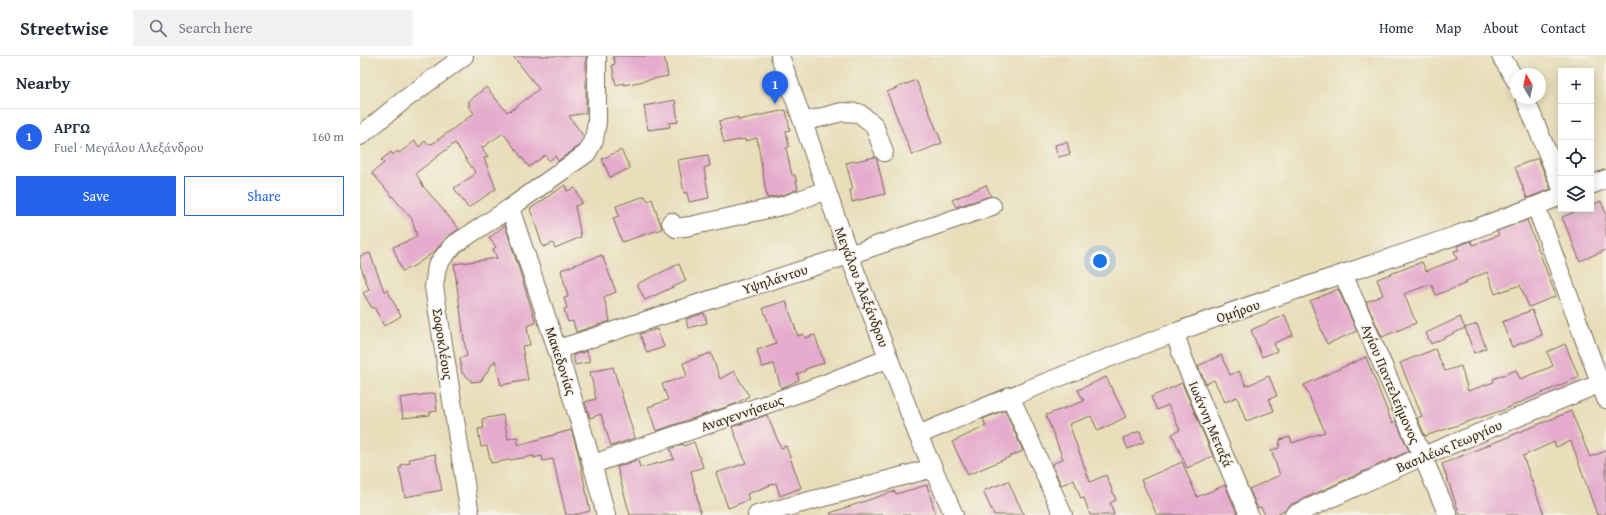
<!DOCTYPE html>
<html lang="en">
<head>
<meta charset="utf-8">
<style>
  body { margin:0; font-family:"Gentium Book Plus",serif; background:#f2f2f3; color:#1f2937 }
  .controls { position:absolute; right:12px; top:12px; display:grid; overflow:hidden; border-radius:0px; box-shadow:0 2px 10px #0003 }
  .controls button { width:36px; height:36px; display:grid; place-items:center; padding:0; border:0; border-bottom:1px solid #e0e1e3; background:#fff; color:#1f2937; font:20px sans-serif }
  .compass { position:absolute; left:1150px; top:12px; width:36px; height:36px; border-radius:50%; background:#fff; box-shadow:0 2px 10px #0003; rotate:351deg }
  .you { position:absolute; left:740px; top:205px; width:14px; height:14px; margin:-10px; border:3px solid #fff; border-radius:50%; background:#1a73e8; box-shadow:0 0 0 6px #1a73e833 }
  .badge { display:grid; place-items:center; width:26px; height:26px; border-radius:50%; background:#2563eb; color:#fff; font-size:13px; font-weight:700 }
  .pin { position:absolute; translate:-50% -33px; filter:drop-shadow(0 1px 2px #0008) }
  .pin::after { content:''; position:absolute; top:21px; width:14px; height:12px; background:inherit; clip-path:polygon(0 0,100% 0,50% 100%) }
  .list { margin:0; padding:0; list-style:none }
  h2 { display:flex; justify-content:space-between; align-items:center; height:52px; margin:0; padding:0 16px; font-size:17px }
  h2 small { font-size:13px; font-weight:400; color:#747a83 }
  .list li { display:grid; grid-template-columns:26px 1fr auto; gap:12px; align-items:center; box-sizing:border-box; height:56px; padding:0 16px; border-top:1px solid #e0e1e3 }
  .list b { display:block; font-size:15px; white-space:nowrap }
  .list p { margin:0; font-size:13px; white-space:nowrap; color:#747a83 }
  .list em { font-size:13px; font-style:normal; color:#747a83 }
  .actions { display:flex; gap:8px; padding:12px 16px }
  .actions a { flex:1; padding:9px 0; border:1px solid #2563eb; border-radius:0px; text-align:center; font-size:14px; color:#2563eb }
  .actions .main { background:#2563eb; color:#fff }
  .icon { flex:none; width:22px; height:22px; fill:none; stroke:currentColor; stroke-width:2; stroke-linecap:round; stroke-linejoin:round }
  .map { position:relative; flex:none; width:1246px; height:459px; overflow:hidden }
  header { display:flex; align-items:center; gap:24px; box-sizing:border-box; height:56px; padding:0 20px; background:#fff; border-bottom:1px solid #e0e1e3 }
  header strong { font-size:19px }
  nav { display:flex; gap:22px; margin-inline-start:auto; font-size:14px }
  .search { width:280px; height:36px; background:#f2f2f3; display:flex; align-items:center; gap:10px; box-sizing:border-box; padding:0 14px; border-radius:0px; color:#747a83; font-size:15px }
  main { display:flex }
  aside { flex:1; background:#fff }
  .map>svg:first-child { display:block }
</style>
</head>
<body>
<header>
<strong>Streetwise</strong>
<div class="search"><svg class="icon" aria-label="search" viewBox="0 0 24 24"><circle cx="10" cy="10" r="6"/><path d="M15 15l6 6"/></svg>Search here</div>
<nav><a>Home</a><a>Map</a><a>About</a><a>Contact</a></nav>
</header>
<main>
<aside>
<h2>Nearby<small></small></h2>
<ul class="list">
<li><span class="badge">1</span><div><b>ΑΡΓΩ</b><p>Fuel · Μεγάλου Αλεξάνδρου</p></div><em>160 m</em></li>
</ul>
<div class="actions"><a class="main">Save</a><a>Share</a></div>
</aside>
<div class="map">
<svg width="1246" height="459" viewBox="0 0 1246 459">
  <rect width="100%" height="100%" fill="#f7f3e8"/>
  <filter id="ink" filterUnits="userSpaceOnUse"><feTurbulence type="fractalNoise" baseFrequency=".025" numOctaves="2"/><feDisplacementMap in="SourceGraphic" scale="8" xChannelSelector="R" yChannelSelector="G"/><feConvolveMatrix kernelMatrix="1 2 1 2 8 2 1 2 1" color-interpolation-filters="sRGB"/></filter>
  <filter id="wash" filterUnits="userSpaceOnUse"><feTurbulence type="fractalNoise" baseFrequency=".012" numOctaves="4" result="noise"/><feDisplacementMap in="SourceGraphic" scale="16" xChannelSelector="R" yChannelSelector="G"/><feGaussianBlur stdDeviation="0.9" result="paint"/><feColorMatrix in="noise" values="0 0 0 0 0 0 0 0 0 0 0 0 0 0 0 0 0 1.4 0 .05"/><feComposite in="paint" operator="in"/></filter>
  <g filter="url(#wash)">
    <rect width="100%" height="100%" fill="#e8deba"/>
    <g id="blocks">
      <g fill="#e5accd">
        <path d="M153,0H226V57L209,60L224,81L219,90L198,105L195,100L189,105L185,99L169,111L143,77L122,92L128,101L124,102L136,133L108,152L94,132L114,119L113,118L115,116L95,87L56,117L63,130L99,173L87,181L74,196L54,210L42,215L33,191L57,181L52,163L12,117L24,107L21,104L31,96L33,99L37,95L39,97L55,85L59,91L65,85L68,89L71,87L72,88L101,67L114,57L108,50L110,49L108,46L126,31L147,56L150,54L151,55L179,33Z"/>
        <path d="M253,0H304L308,20L264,29V27L256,29L252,9L255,8Z"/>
        <path d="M556,24L582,87L552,99L527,36Z"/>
        <path d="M315,44L318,66L309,67L310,71L288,74L284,50Z"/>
        <path d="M426,54L430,74L426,75L429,91L426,92L432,119H435L438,133L423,139L407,142L397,82L385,85V83L364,87L359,65L378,61V64Z"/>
        <path d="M707,86L710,98L698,101L695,89Z"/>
        <path d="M261,94L270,112L250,121L242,103Z"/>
        <path d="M348,99L350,110L344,112L349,142L329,146L327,137H324L318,104Z"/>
        <path d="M515,101L517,104L525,138L492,146L490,134L493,133L486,107Z"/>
        <path d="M1178,102L1191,133L1167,142L1155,111Z"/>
        <path d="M205,129L207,135L215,132L222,147L215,150L221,181L195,192L193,187L183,191L170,153Z"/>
        <path d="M626,129L631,140L596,151L592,144Z"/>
        <path d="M285,140L288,145L292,143L302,173L262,186L253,162L259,160L256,150Z"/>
        <path d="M1241,145L1246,158V194L1220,205L1202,161L1222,153H1231V150Z"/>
        <path d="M1167,164L1196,240L1169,251L1160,229L1135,238L1127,216L1106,225L1107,227L1076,239L1071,228L1044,238L1056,267L1022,281L1006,246L1023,239L1017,223L1062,206L1066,215L1097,203L1094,195L1099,194L1097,190L1111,185L1113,189L1139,179L1137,175Z"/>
        <path d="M145,169L176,267L167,270L170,289L162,290L168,324L141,329L135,304L121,325L111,326L110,323L102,317L100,302L107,300L104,283L94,208L137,202L133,193L136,191L129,182Z"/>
        <path d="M10,197L24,235L27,234L41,260L24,270L14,251L12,252L3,237L9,234L0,208V200Z"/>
        <path d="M242,199L256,236L244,241L250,265L216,276L213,265L208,266L204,253L207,252L204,242L208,241L201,214Z"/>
        <path d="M319,208L326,225L285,244L277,228Z"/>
        <path d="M978,233L997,275L967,288L950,245Z"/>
        <path d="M426,245L438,280L444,278L445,282L455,279L464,307L445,313V315L437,318L439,324L421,332L414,308L402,311L397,294L416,287L403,252Z"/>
        <path d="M1172,254L1182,279L1152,291L1142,266Z"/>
        <path d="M344,257L347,267L328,272L326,263Z"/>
        <path d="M925,259L933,279L914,287L917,295L902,301L891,274Z"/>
        <path d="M1100,261L1105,272L1071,288L1066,277Z"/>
        <path d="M1117,268L1126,292L1114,297L1105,272Z"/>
        <path d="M297,273L304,291L287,297L280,278Z"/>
        <path d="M1205,288L1219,321L1143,354L1065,380L1057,362L1062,360L1040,307L1075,293L1085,315L1101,310L1108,335L1134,326L1133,323L1156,314L1160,323L1193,310L1187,296Z"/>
        <path d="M227,295L230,306L215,309L213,299Z"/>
        <path d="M351,297L360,323L374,315L389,340L375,348L296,375L288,351L308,344L302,328L327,320L323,307Z"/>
        <path d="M861,299L870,319L879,315L886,330L909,320L917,340L909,343L914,355L886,365L877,341L865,346L854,324L846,328L838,310Z"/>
        <path d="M1006,301L1032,367L1036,365L1049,395L930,449L925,454L914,459H905L901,451L898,452L889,433L920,419L911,394L919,392L920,384L930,381L932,387L965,376L944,329L981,312Z"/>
        <path d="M253,311L275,382L251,390L241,358L230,362L225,346L236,343L230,316Z"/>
        <path d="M746,321L766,361L738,375L731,360L709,368L730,426L746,419L756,444L750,447L754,459H730L724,442L721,443L714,424L701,429L692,408L703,403L686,359L724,345L718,334Z"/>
        <path d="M822,327L853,400L827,412L812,378L820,374L808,349L797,354L791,341Z"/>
        <path d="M75,337L77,355L70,356V359L43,362L40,342Z"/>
        <path d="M645,354L663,395L608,419L592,386L626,370L623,363Z"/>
        <path d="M1211,355L1230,401L1246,395V459H1237L1211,385L1196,391L1194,386L1163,400L1184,459H1100L1082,408Z"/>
        <path d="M143,359L148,383L157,381L158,389L211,374L218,396L230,455L214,459H206L193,403L183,405L182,400L174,402V400L131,407L127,390L121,391L118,373L124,372L122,363Z"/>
        <path d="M407,359L421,392L426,390L441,432L420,440L416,427L387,438L389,444L368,452L356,417L386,407L372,371Z"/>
        <path d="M780,375L784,386L768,393L763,382Z"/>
        <path d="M334,386L343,411L331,415L341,459H270L257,411L278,404L280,412L314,403L310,393L323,388L324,390Z"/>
        <path d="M75,398L82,434L45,441L39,412H42L41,409L50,407L49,403Z"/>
        <path d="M822,406L837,441L865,429L878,459H797L781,424Z"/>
        <path d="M648,425L664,459H634L623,435Z"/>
        <path d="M567,429L576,459H471L470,457L535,435L536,438Z"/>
      </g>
    </g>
  </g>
  <g filter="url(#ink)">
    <use href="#blocks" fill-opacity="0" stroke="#786955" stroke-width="1"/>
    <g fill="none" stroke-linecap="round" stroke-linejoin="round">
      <g stroke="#786955" stroke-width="20">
        <g id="minor">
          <path d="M420,0L489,199L558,379L594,459"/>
          <path d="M1141,0L1156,25"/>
          <path d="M1165,42L1201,130"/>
          <path d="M443,66L482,56L499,57L514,69L524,96"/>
          <path d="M0,80L44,44L104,0"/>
          <path d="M1231,129L1246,123"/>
          <path d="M1176,150L1246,343"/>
          <path d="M150,152C184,254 219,355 246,459"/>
          <path d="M311,166L316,172L330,170L426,149L466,134"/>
          <path d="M983,218L1088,459"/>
          <path d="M815,277L823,302L889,459"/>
          <path d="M198,293L489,199L632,150"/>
          <path d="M650,340L703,459"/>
          <path d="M558,379C643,343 728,309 814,277C942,229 1074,191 1201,140"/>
          <path d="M233,408L462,329L529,302"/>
          <path d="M110,459L74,231L77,210L84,200L95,188L150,152L227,97L234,84L237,66V0"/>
          <path d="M397,459L573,412"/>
          <path d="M934,459L1063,400L1246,325"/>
        </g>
      </g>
      <use href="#minor" stroke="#fff" stroke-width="18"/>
    </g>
  </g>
  <g text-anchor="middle" stroke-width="3" stroke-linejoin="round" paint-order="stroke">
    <g font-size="14" fill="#3b2a1e" stroke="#f7f3e8">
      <text transform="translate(415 223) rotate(-18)" y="5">Υψηλάντου</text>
      <text transform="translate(502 231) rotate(69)" y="5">Μεγάλου Αλεξάνδρου</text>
      <text transform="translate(878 255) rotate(-19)" y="5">Ομήρου</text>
      <text transform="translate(83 288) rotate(81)" y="5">Σοφοκλέους</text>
      <text transform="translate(201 305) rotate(72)" y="5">Μακεδονίας</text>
      <text transform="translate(1031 328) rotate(67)" y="5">Αγίου Παντελεήμονος</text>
      <text transform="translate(382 357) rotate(-19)" y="5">Αναγεννήσεως</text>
      <text transform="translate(851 368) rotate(67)" y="5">Ιωάννη Μεταξά</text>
      <text transform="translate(1089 390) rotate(-23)" y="5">Βασιλέως Γεωργίου</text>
    </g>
  </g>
</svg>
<div class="controls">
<button>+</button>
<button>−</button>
<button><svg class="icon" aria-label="locate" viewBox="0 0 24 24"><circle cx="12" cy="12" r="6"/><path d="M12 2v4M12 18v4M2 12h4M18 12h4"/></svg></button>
<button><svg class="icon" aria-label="layers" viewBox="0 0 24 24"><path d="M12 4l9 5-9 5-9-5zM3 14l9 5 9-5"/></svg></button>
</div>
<svg class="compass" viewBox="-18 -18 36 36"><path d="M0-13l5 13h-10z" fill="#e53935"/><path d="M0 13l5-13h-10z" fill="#747a83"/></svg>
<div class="you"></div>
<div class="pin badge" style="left:415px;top:48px">1</div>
</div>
</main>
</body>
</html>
